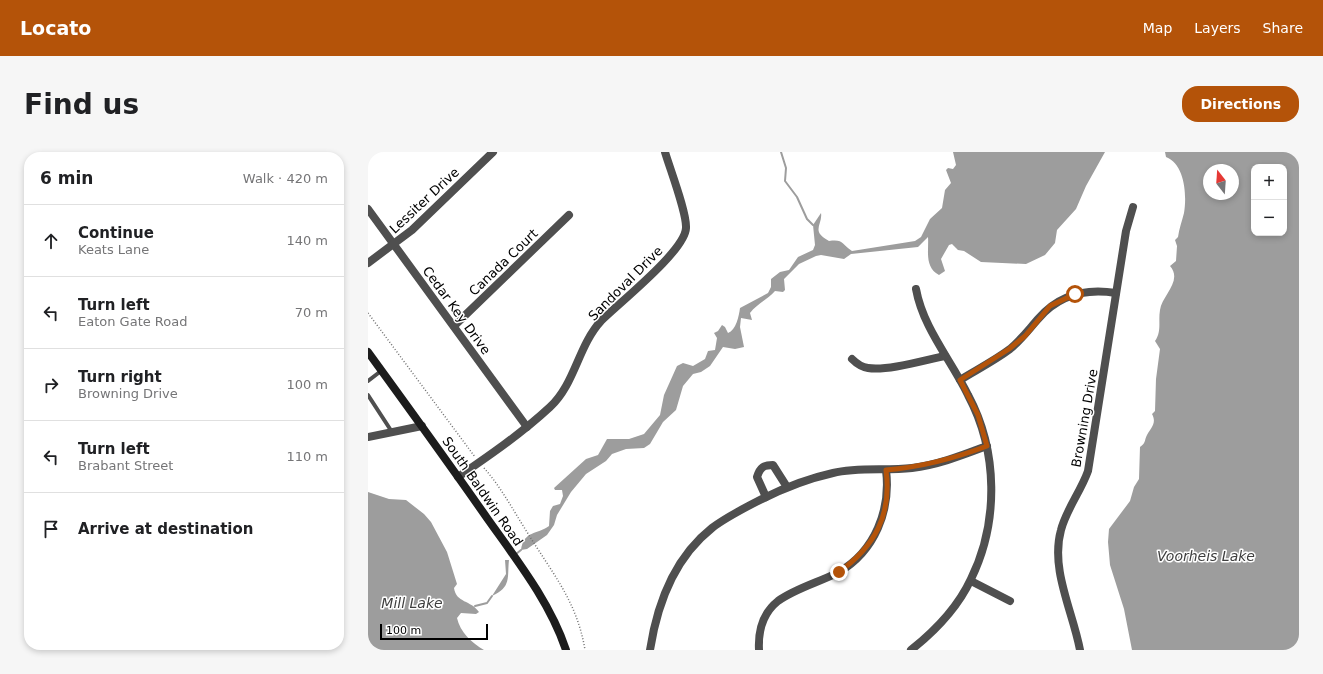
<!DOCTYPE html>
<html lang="en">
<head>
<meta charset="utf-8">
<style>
  body { margin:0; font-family:"DejaVu Sans",sans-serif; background:#f6f6f6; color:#202124 }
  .controls { position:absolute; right:12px; top:12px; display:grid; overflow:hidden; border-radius:8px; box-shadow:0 2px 6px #0003 }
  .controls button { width:36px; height:36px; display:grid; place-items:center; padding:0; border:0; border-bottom:1px solid #e0e0e0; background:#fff; color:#202124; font:20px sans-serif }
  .compass { position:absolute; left:835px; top:12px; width:36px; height:36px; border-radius:50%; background:#fff; box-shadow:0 2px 6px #0003; rotate:343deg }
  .scale { position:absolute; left:12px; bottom:10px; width:108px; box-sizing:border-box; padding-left:4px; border:2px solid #000; border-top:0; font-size:11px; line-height:14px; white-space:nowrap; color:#000; -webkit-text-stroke:3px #fff; paint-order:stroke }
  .stop { position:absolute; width:12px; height:12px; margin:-9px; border:3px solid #b45309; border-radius:50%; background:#fff }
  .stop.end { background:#b45309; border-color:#fff; box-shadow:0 1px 4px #0008 }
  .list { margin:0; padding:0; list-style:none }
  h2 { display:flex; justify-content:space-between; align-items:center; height:52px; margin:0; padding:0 16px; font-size:17px }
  h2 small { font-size:13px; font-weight:400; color:#757577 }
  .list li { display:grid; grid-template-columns:26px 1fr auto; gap:12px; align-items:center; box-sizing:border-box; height:72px; padding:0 16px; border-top:1px solid #e0e0e0 }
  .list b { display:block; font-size:15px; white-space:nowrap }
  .list p { margin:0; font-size:13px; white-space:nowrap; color:#757577 }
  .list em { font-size:13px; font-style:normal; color:#757577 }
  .icon { flex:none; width:22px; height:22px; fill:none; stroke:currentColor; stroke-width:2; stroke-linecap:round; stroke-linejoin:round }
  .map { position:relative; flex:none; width:931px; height:498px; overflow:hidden; border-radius:16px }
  header { display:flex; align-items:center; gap:24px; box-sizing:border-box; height:56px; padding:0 20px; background:#b45309; color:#fff }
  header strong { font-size:19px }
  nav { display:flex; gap:22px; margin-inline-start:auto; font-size:14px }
  .intro { display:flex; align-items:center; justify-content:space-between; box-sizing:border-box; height:96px; padding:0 24px }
  h1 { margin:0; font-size:28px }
  .button { padding:10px 18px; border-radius:16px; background:#b45309; color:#fff; font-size:14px; font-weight:700 }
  main { display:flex; gap:24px; padding:0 24px }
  aside { flex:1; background:#fff; border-radius:16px; box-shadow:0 2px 6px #0003 }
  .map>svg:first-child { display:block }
</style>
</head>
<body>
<header>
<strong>Locato</strong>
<nav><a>Map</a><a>Layers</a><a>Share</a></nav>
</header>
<div class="intro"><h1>Find us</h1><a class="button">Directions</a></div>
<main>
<aside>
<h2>6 min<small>Walk · 420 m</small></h2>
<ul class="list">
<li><svg class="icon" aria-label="ahead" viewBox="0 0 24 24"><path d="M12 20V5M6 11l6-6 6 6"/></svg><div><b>Continue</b><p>Keats Lane</p></div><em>140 m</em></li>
<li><svg class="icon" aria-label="left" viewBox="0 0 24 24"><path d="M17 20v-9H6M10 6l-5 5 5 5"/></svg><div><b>Turn left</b><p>Eaton Gate Road</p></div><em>70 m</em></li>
<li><svg class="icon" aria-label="right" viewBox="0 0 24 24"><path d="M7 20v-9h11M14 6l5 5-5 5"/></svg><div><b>Turn right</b><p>Browning Drive</p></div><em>100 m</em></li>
<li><svg class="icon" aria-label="left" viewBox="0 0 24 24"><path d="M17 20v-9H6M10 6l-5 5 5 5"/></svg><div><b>Turn left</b><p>Brabant Street</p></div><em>110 m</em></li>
<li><svg class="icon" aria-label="arrive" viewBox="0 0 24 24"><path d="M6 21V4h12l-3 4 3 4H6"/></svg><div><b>Arrive at destination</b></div></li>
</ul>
</aside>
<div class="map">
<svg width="931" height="498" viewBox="0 0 931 498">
  <rect width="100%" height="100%" fill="#fff"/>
  <g fill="#9d9d9d" fill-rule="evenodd">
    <path d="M585,0H737L718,34L708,57L689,78L687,91L677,103L658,112L613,110L596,99L590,98L584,92L581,93L573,107L577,119L571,123C556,115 561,98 560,85L550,95L483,102L476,107L453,103L448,104L431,112L416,127L417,138L415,140L407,139C399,148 389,152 382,161L384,168L373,166L372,175L376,195L367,197L355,195L342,214L333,220L325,222L315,234L308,258L295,270L282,292L276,296L258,297L244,302L238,309L218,322L203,340L189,363L186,373L179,383L159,397L153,398C156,378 169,383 181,374L182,359L185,354L192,352L195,344L194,338H187L186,336L218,307L230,303L239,287H261L276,282L292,263L296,243L309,214L315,211L325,214L337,207L340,199L347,198L349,186L346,181L350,179L354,173L357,175L360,181C368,178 371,164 372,156L400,141L403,135V127L412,120L421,118L430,105L445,98L447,93L445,73L453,61C455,73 442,79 461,89C476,87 473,92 484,99L547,89L553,85L562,67L574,56L577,38L583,31L578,18L580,16L585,17L588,13Z"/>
    <path d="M797,0H931V498H764L756,457L742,413L740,390L741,377L762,349L766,335L771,327L772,295C778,291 776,289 779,283C783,276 789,271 784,262L787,259L788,227L792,197L787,189C794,179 790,169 792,158C794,143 815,129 802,114L808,109L809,94L807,88L810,85C811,77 814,69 816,61C819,44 817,12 798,5ZM886,15H916V81H886ZM841,18H865V42H841Z"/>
    <path d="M0,340L21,347L38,348L56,362L63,370L79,400L89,432L86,436C88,451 103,448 111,460L108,462L93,461L89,466C92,480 104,491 116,498H0Z"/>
    <path d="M137,408H141C139,425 144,435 124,444L138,422Z"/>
  </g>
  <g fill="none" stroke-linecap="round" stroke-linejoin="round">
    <g stroke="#9d9d9d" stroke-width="2">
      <path d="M413,0L418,16L417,29L429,45L439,67L445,73"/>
      <path d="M148,402L153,398"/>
      <path d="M107,454L119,451L124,444"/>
    </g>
    <g stroke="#717171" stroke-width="1.5" stroke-dasharray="1 2" stroke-linecap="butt">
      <path d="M0,161L107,305"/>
      <path d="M116,316C133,335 145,358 159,380C184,421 209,449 217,498"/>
    </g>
    <g stroke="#4f4f4f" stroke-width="4">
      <path d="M0,229L13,219"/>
      <path d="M0,243L24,280"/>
    </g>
    <g stroke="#4f4f4f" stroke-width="8">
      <path d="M0,57L159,275"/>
      <path d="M0,111L44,78L125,0"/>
      <path d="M86,174L201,63"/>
      <path d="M484,207C489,212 493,215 500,216C520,219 557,208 577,204"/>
      <path d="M592,228C608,218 626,209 642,197C653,188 661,177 671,166C691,143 717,136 748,141"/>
      <path d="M0,285L54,274"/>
      <path d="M90,325C122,303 154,281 182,255C207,232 210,194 233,169C251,151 317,99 318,76C319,61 302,17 297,0"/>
      <path d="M398,345L389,325C392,315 396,313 405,313L419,335"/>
      <path d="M603,429L642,449"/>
      <path d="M282,498C289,453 306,406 344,376C357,366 373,358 388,350C413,337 438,327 465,321C490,315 518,319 544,316C570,313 595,303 619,294"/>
      <path d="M391,498C390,479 395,461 410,449C428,436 452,430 471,420C507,399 523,358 518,318"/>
      <path d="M543,498C567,479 590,455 603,427C631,370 630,299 600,243C583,208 555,176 548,137"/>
      <path d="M712,498C705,460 682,417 693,378C698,358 713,339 720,319L758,79L765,55"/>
    </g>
    <path stroke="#1c1c1c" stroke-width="8" d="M0,200C40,255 80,310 119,366C148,407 182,450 198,498"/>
  </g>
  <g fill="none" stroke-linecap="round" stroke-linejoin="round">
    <path stroke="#b45309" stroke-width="5" d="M471,420C507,394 524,363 518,318C554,315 585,307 619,294L610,263L592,228L641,197L657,184L682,154L707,142"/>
  </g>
  <g text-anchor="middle" stroke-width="3" stroke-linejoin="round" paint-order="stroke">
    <g font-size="13" fill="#000" stroke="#fff">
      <text transform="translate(56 48) rotate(-43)" y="5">Lessiter Drive</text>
      <text transform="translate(135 110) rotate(-44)" y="5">Canada Court</text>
      <text transform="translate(257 131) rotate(-45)" y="5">Sandoval Drive</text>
      <text transform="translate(89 158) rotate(54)" y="5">Cedar Key Drive</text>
      <text transform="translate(716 266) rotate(-80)" y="5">Browning Drive</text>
      <text transform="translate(115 339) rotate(55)" y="5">South Baldwin Road</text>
    </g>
    <g font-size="14" font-style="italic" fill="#3e3e3e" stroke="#fff">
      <text x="838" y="409">Voorheis Lake</text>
      <text x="44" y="456">Mill Lake</text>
    </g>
  </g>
</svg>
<div class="controls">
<button>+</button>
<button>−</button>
</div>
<svg class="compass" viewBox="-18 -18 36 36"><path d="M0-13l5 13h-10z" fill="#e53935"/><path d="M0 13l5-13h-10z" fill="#757577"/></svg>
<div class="scale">100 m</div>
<div class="stop" style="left:707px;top:142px"></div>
<div class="stop end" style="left:471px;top:420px"></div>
</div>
</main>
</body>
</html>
